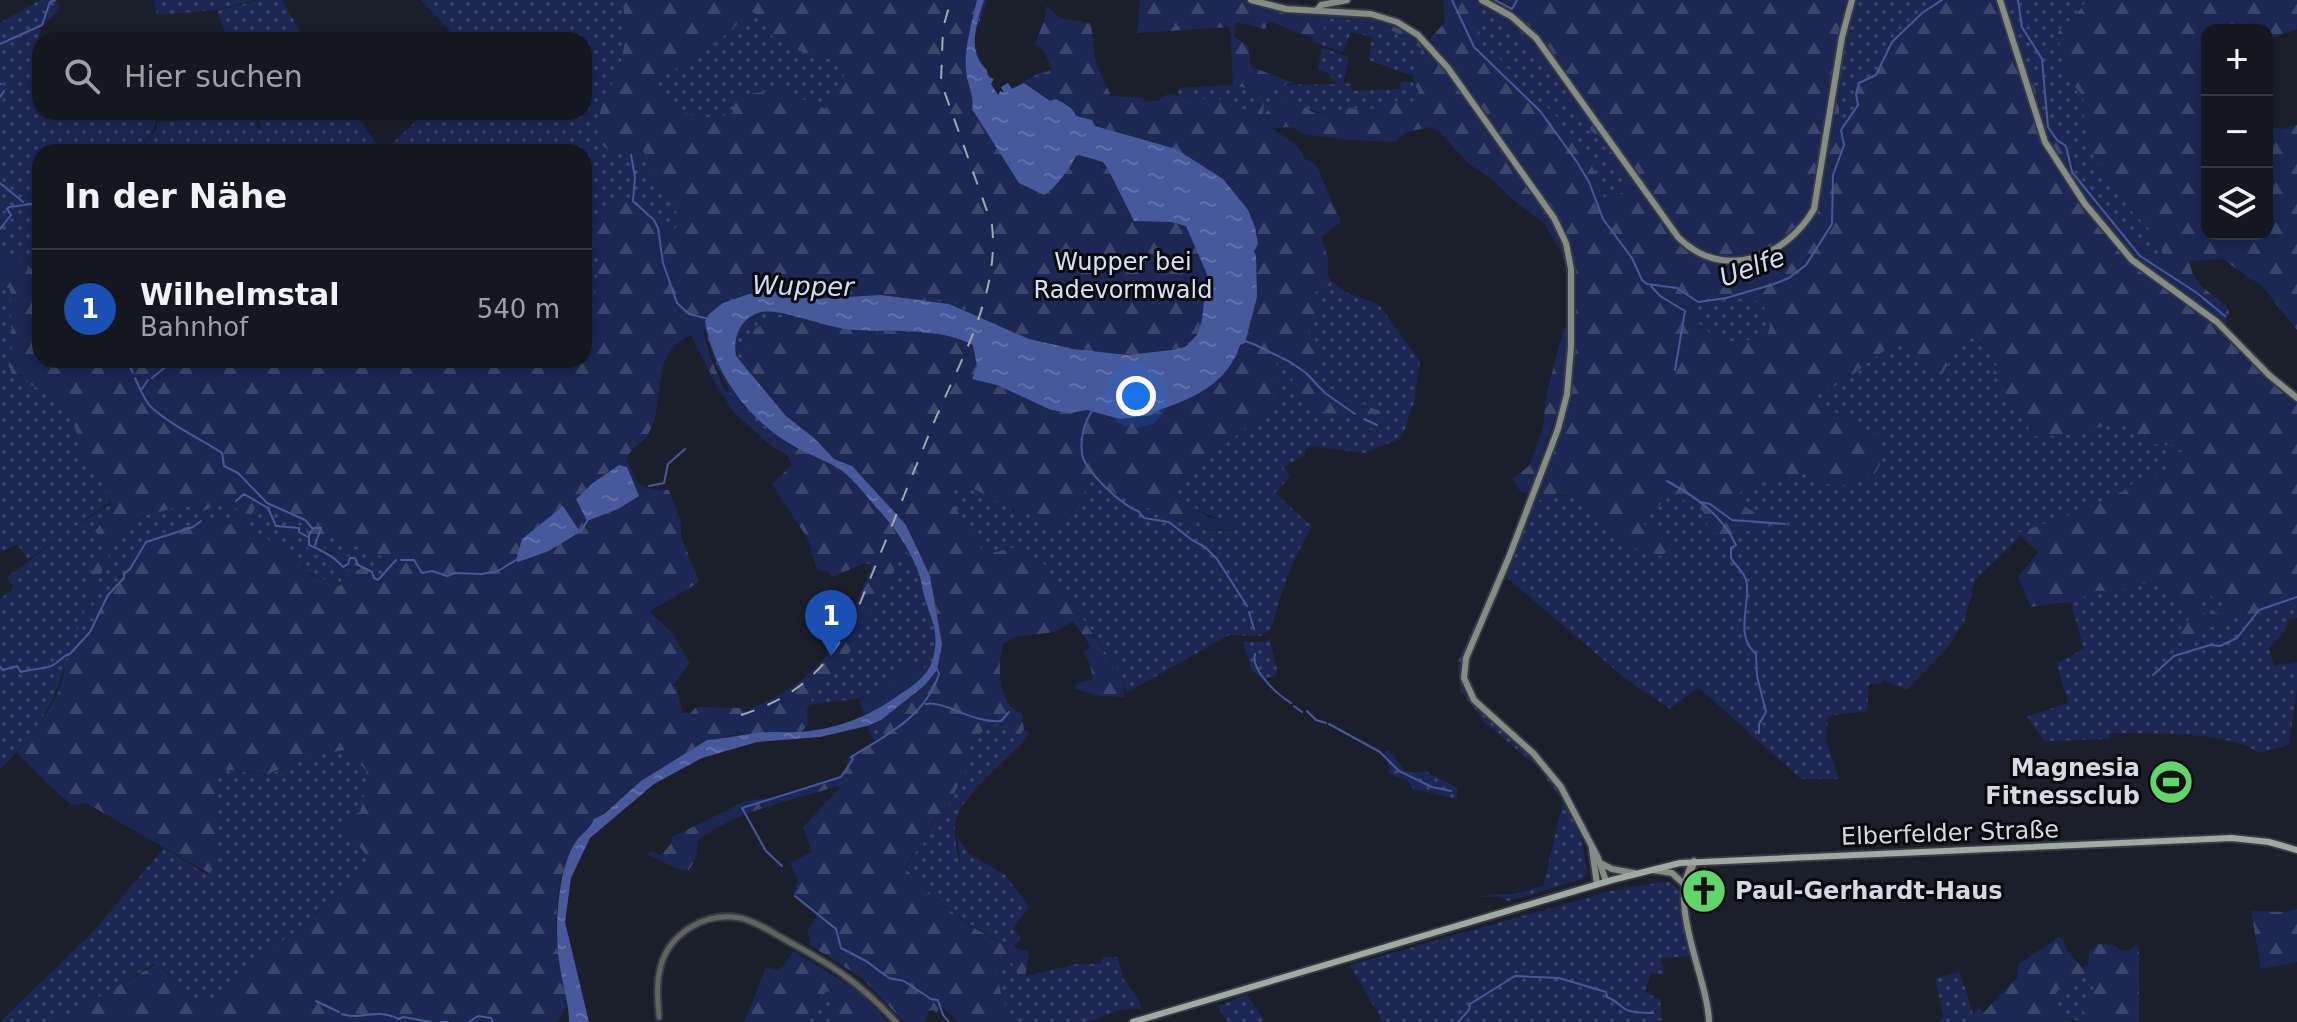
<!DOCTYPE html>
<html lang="de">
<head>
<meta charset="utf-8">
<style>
  body { margin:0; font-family:"DejaVu Sans",sans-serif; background:#21242d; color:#f1f3f6 }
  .controls { position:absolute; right:24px; top:24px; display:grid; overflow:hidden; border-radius:16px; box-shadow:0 4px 20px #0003 }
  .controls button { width:72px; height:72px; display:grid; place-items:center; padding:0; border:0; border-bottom:2px solid #33363e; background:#141720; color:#f1f3f6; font:40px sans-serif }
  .you { position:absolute; left:1136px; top:396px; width:28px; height:28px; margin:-20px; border:6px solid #fff; border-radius:50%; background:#1a73e8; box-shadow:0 0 0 12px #1a73e833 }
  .badge { display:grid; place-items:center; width:52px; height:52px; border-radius:50%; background:#ea580c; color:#fff; font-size:26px; font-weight:700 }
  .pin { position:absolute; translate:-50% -66px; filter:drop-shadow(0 2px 4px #0008) }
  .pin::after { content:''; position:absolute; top:42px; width:28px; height:24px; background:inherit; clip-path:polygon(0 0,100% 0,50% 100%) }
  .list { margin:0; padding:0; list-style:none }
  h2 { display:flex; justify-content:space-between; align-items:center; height:104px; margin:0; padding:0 32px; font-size:34px }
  h2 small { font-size:26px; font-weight:400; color:#9d9fa5 }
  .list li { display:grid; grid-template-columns:52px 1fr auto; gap:24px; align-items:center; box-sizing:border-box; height:120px; padding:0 32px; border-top:2px solid #33363e }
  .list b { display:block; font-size:30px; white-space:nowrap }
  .list p { margin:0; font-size:26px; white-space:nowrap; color:#9d9fa5 }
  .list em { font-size:26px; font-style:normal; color:#9d9fa5 }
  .icon { flex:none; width:44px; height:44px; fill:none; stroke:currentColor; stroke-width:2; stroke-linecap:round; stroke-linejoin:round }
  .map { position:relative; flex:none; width:2297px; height:1022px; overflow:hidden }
  .search { position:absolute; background:#141720; box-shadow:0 4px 20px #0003; left:32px; top:32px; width:560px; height:88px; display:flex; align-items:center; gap:20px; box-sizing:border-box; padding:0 28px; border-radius:24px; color:#9d9fa5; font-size:30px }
  .panel { position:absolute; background:#141720; box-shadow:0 4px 20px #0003; left:32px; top:144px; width:560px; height:224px; border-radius:24px }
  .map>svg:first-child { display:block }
</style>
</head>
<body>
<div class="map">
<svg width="2297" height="1022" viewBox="0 0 2297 1022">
  <defs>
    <pattern id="grass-dots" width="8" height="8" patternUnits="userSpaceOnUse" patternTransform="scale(2)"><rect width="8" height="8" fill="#1c2754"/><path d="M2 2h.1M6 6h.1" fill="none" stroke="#3c466c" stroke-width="1.8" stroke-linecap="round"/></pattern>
    <pattern id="forest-firs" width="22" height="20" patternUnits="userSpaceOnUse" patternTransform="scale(2)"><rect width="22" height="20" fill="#1c2754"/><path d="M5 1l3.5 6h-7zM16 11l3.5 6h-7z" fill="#3c466c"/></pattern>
    <pattern id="water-ripples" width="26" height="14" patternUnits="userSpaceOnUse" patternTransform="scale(2)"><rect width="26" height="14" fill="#47599b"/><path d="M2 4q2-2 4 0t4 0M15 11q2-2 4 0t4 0" fill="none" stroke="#6170a9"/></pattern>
  </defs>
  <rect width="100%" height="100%" fill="#1b1f2b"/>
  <g fill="url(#grass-dots)" fill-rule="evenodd">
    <path d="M40,0H56L60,9L41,28L38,43L40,44V112H154C160,129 146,140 136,152H40V275L0,285V23Z"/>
    <path d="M154,0H255L216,10L157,15Z"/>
    <path d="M260,0H282L305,40H228L217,11Z"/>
    <path d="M421,0H622C627,23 626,54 616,76C605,100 594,114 599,142L612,152H625L629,164L639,157V143L646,154L654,182L676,111L657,92L660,77L701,55L752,12L788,45L844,63L885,0H987L973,41L987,74L993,78L991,82L998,95L1046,70V75L1117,103L1155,101L1172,109L1314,297L1312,293L1334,284L1345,292L1378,304L1420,361L1414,402L1403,434L1399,439L1364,453L1312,446L1305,450V455L1283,467L1290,477L1275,493L1312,527C1292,558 1281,594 1271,629L1261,636L1229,635L1126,693L1123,677L1108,654L1043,563L1013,548L985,554L979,547L1004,639L987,721L835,816L820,808L847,782L876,744L863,717L900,693L770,710L828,667L879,566L864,563L832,577L808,536L793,458C746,421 720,388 705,330L697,332L694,324L651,357L662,380L639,385L584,360V152H383L426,112H511L513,115L517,112H584V40H459ZM781,90L821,109L732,96ZM1317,347L1313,364L1304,368C1321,386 1349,399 1372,408L1381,434L1349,415L1325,413L1298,372ZM1280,393L1278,402L1172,486L1171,492C1195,509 1204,516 1234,521L1237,528C1217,540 1165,514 1143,506ZM930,459L1093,476L1103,486L1092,480L1070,515L1048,528L1030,513L1025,511L1016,514L1012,511V505L1007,502L1002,504L972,488L949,487L948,497L955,508L951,504Z"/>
    <path d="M1854,0H1942L1922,13L1892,42L1876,75L1863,80L1855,94L1858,105L1844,123L1839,118C1840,83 1840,32 1854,0Z"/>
    <path d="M2000,0H2088L2058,32L2065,75L2081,94L2085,104L2084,125L2093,152L2105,176L2129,208L2152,231L2163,256L2145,252L2124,235L2088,187L2076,177L2069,147L2048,126Z"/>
    <path d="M1482,4L1510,23L1514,33L1538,51L1550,65L1588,128L1600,139L1624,177L1627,190L1607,201L1603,196L1599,181L1586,153L1575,144L1553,112L1525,92L1502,61L1485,52C1481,36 1473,19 1482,4Z"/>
    <path d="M1326,18C1367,21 1388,24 1422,49L1412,76L1369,60L1372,37L1351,32L1342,52L1313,42L1312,38H1321Z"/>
    <path d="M1322,48L1349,57L1343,83L1350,84L1352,91L1401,89L1400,82H1412L1419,92L1412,102L1379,109L1346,108L1330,115L1276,101L1262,117L1265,87L1268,85L1335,84L1336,80L1330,79V74L1318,69Z"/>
    <path d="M1233,85L1257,91L1258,116L1222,99L1216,101L1178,95V88Z"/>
    <path d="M258,112H354L382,152H275L269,148L257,152H137L156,130L158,122L256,115L257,127L261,131Z"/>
    <path d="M0,287L9,288L11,293L12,354L9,357V369L12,375L26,376L31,385L55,395L63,405L75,427L82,457L103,478L110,502L28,559L17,544L0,553Z"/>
    <path d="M1728,294L1747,301H1760C1768,311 1773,323 1767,336C1733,345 1720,346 1694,319L1700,298Z"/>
    <path d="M1972,338C1999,355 2021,406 2032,436L2072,435L2119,422L2155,444L2182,445L2183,452L2173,453L2166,472L2138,480L2123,491L2085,510L2049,522L2021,536L1975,580L1964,622L1947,648L1907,690L1883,680L1881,684H1869L1867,711L1828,716L1826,741L1839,779H1801L1698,687L1670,709L1625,678L1505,576L1533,503L1551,494L1575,497L1585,502L1595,518L1661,556L1671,546L1662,534L1644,525L1647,513L1663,503L1672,493L1691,502L1731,535L1747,531L1759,515L1744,507L1736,498L1745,486L1805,474L1847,485L1874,475L1850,422L1816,400L1818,392C1849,387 1872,351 1906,341L1941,376L1955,353Z"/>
    <path d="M86,360H105L264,506L266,504L284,510L289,516L311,527V535L316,539V543H311L309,536L303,531L310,548L356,562L355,557H346L325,550L319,538L322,534H327L380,555L385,562L384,573L379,579L342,575L340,586L304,571V566L261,536L242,526L227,523L202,532L125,581L64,668L53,699L33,734L0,770V599L14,588L7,577L67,532L111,504L113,508L96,529L105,543L94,565L124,525L148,515Z"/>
    <path d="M2152,582L2183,603L2190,618L2172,640L2175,645C2196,634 2217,623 2241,616C2259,611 2281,613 2297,602V618L2288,620L2285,631L2269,648L2274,666L2297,662V688L2289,745L2260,753C2227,730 2150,734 2109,733V739L2045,741L2027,717L2068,703L2057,663L2084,649L2071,602L2095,591H2116Z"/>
    <path d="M2205,591L2226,598L2229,604L2223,610L2206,615L2194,599Z"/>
    <path d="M1474,625L1477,626L1462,660L1461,681L1464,690L1473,705L1525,750L1552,778L1578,822L1587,870L1583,879L1509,901L1500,897H1479L1494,894H1514L1543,886L1563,803L1538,767L1485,723L1460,690L1458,661Z"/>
    <path d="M1270,639L1277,670L1275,676L1262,679L1251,669L1243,642H1265Z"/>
    <path d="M989,724L998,725L1018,736L1024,730L1029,732L1026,739C1010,757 959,798 956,821C953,834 957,852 961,865L957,837L969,854L1005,875L1029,907L1013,928L1021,937L1013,947C970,928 938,903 906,868L914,853L921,849L936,817L947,808L965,773L969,740L978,736Z"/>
    <path d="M336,750L350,752L366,770V788L360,812L353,815L346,828L370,859C343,887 314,915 285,941C274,951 261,958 250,968C238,978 224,1002 207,1002C183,1003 175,969 153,964L82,1008L52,1022H0L92,933L164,848L207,875L216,866L219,821L216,782L219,769L262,774L276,772L307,757Z"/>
    <path d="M1389,750L1404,770L1412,773L1425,771L1454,786L1457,788V799L1414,789L1406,779L1393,776L1388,771L1390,765L1384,756L1385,751Z"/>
    <path d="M1669,881L1681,892V910L1692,956L1660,958L1665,975L1651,973L1645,992L1660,1000L1662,1020L1649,1022H1383L1350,965L1611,891Z"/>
    <path d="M1101,957H1117L1124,980L1139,1000L1141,1009C1117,1006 1108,1017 1087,1022C1069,1022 1038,1022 1018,1022C1000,1004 995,982 1003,958L1013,964L1018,975L1022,977L1076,964H1101Z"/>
    <path d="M1960,972L1974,1018L1968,1022H1938L1944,1017L1935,978Z"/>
    <path d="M2086,974L2093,976L2094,993L2084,1006L2079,1021L2059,1016L2048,1006L2059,989L2066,988Z"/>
    <path d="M827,991L833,994V1015L830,1022H806L816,1001Z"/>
    <path d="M1247,994L1265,1022H1228L1218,1007Z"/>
  </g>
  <g fill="url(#forest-firs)" fill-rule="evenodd">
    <path d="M622,0H977C972,22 964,49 966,71C967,84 975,97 972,109C992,147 1020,165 1052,190C1061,178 1070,168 1076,156L1079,155L1103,162L1148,222H1171L1186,226L1207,274L1202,320L1197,336L1184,347L1144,355L1090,352L1029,339L982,318L988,311L983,310L985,305L982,304L979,310C924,291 874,296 818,293C795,292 774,284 750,290C731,295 717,304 702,316L701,323L710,356L723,387L741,402L760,426L845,473L890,523L921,577L911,572L900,560L877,597L851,650L841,664L813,689L811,704L807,709L808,725L800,733L730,735L716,741L707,740L641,781L594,821C589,831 580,835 574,844C549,890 553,954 569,1002L557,1022H54L157,964L196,1000L208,1002L216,1000L249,968L317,913L345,881L369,859L346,828L353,815L360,812L366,788V770L346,750L314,755L268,774L219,769L216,782L219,821L216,867L209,873L86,803L73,805L67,802L17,753C33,735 67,690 64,665L86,636L105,599L118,584L143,542L156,535L191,526L201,518L223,519L229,525L241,513L238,509L217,505L203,511L183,506L143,516L130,523L124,529L104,565L87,618L75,631L83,618L94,565L105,544L95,531L113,508L103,478L82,457L75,427L63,405L55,395L31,385L21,374L12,375L7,361L12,353L11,293L9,288L0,287V257C6,254 18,255 22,260L21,266L33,269L40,264V360H505L510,369L540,360H584V326L596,290L599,262L591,231L625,195L670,233L680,224C678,205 661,197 654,181C648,168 648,156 640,145L638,163L633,167L629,164L625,152H612L599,143C594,114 605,100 616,76C626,55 627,23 622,0ZM752,12C763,18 765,29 773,37C788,51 826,58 846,64L848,68L826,109L781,90L732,96L733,113C704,123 676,115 657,92L660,77L701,55ZM691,335L718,388L734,412L770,445L787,455L792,465L772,484L808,539L817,570C835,574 853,573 867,559L874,561C842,638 827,679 745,711L741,708L700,707L695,708L690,714L682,713L677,688L673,685L690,663L672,633L651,613L652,610L699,582L681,536V522L669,490C638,491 639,484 626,459C632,446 641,445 647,436C669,401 646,355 691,335ZM609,471L628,502L597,517L576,499ZM252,501L259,508L266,504L284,510L289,516L311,527V535L317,540L315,543L310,542C307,528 296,528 284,526L283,530L301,538L310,551L326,562L334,572H337L338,569L346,568L356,560L355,557L328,553L320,541L321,534L380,555L385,562L384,575L379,579L376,578L374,570L369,562L359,570L345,571L340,586L308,574L304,571L302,563L250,527L248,519L255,509ZM560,508L580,532L549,551L518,561L522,539Z"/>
    <path d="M1140,0H1245L1271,10L1287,12L1343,14L1373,19L1408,32L1434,56L1550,218L1563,245L1570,287L1562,254L1544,223L1510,197L1491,178L1469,164L1439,131L1427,127L1405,133L1395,142L1346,140L1305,134L1291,127L1272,128L1298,147L1305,159L1316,165L1341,222L1321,237L1328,258V277L1334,284L1312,293L1319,307L1305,326L1316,341L1323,362L1304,368C1320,385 1344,396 1365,405C1374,409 1379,409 1387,416L1388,426L1381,434L1349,415L1325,413L1308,406L1291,383L1300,366L1289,356L1277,360C1275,376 1281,387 1278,403C1242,428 1208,463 1172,485L1171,493L1208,517L1235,521L1238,527C1212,542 1118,496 1092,480L1069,515L1048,528L1030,513L1016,514L1012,505L1007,502L1002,504L972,488L949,487L948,497L985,554L1014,548L1043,563L1123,677L1124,697L1100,696L1075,689L1076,684L1093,679L1090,664L1083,653L1091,647L1073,621L1055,632L1014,637L1002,645C998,667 997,704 1022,714L1024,730L1018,736L998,725L988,724L978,736L969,740L968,762L963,776L947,808L935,817L921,849L913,853L905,868C940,905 979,939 1029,952L1025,976L1018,975L1013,964L1003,958C994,981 1001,1005 1018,1022H960L941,1007L936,1013L933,1010L928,1011L925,1022H904L862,978L810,945L808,929L817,916L793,895L798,880L790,863L812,852L803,827L841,787L837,786C786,803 743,808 698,840L696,858L689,870L678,869L648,855L650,851L661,855L671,844L672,837L746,801L776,797L839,776L847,769L848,758L883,736L880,728L873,729L872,724L915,694L937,670L942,644L930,576L906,525L852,466L833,459L814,438L786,416L742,358L755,329L775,316L844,328L952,335L973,345L977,366L973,379L1081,410L1130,418L1182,402L1212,386L1236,357L1240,344L1245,341L1257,297L1256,256L1248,210L1223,179L1189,157L1163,145L1095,126L1030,89L1024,83L1052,69L1044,51L1035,44L1044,21L1046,6L1060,18L1091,23L1096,64L1111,96L1142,98L1150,106L1168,94L1216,101L1222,99L1258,115L1257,91L1233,85L1230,27L1137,33ZM1326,18C1367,21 1388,24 1422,49C1417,67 1407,75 1419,92L1412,102L1399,103L1393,99L1381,101L1378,109L1346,108L1330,115L1312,112L1293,99L1284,98L1276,101L1263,116L1265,87L1295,83L1251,67L1248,46L1234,37L1236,22L1265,29L1269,21L1312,38H1321Z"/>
    <path d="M1443,0H1482L1507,13L1524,26L1562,74L1678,237C1712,269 1757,268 1792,237C1769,248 1750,262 1722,256C1709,253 1695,246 1685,236C1670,222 1658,204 1646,188C1604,131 1569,63 1515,17L1514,8L1501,0H1854C1840,32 1840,83 1839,118L1844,123L1858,105L1855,94L1859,83L1876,75L1892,42L1922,13L1942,0H2000L2022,69L2025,68L2029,73L2048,126L2069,148L2075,176L2087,186L2100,207L2130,241L2145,253L2163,255L2152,231L2130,209L2105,176L2093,152L2084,125L2085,104L2081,94L2065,75L2058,32L2089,0H2297V29L2267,40V30H2207V234H2267V126L2283,129L2297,125V330L2262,286L2222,259L2190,261C2190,283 2212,293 2226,306L2229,312L2225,327L2110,236C2142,274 2180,290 2216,321C2244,345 2266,377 2297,398V602C2282,613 2259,611 2241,616C2217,623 2196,634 2175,646L2172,640L2190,618L2183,603L2152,582L2116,591H2095L2076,601L2031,607L2018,577L2038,552L2017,533L2085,510L2123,491L2138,480L2166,472L2173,453L2183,452L2182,446L2155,444L2119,422L2072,435L2032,436L2028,426L1993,374L1997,365L1981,343L1972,338L1955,353L1941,376L1905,341C1872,351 1849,387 1818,392L1816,400L1850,422L1882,437L1880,464L1874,475L1847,485L1827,484L1811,479L1805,474L1745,486L1736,497C1746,509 1754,515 1769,513L1783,523L1732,535L1721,536L1709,530L1703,511L1672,493L1663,503L1647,513L1644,525L1662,534L1672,546L1662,556C1645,552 1628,548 1615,537C1582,510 1584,479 1533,503L1567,411L1574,366L1575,264L1571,246L1555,213L1430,39L1445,22ZM1482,4L1510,23L1514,33L1538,51L1550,65L1588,128L1600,139L1623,177L1627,190L1607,201L1603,196L1599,181L1586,153L1575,144L1553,112L1525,92L1502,61L1485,52C1481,36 1473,19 1482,4ZM1728,294L1747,301H1760C1768,311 1773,323 1767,335C1733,345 1720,346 1694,319L1700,299ZM2205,591L2214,598H2226L2229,604L2223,610L2206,615L2194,599Z"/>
    <path d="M1564,328H1568L1564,392L1529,493L1521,492L1512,479L1529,466L1543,429L1546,396Z"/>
    <path d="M2297,909V962L2261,969L2251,911L2286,912Z"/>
    <path d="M2059,937L2063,939L2067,951L2082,967L2088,965L2089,952L2098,944L2114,945L2120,950L2129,951L2134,945L2139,947V1022H1968L1979,1008L1983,1013L2018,977L2017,965ZM2086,974L2093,976L2094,993L2084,1006L2079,1021C2067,1022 2057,1013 2048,1006L2059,989L2066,988Z"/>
    <path d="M793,951L859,991L888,1022H830L833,1015V994L827,991L816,1001L806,1022H744L766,968L777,970L784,966Z"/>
  </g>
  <path fill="#1c2754" d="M905,658L925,668L931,666C916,689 889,705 865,716L859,700L890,684Z"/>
  <g fill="url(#water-ripples)">
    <path d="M977,0H984C977,22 966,52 987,70L988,77L994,79L991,84L998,95L1000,91L1004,93L1001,87L1008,83L1012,89L1024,83L1050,101L1056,99C1063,103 1073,107 1076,116L1092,120L1095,126L1176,149L1223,179L1248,210L1255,227L1258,244L1254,251L1256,256L1257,297L1245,343L1240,345C1227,385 1192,399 1153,412L1152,415L1120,419L1087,410L1069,413L1051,410L997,385L972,379L977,366L973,345C934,325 888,334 845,329C833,327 821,323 809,320C794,316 770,307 755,314C738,323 733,339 736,356L786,416L814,438L834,459L852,466L906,525L930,576L942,644L937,670L925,685L881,720L867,726L820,737L757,742L702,758L654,784L590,838L571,878L565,922L589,1022H569C569,1004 564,990 561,973C555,942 556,909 562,878C564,868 569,852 575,843C581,833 590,830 594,819L604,814L641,781L707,740C729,739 754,731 778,732C821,734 861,722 896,697C911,687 928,677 933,659C940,631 931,620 924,595C922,589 922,583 920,577C912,551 893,525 875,506C866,495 857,484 846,474C833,463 814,457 799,449C751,424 714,375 705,321L709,314L723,303L749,294L769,291L813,299L881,295L949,304L1029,339L1073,349L1127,355L1172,350L1185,347L1197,335L1202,320L1207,274L1186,226L1171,222L1134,221L1108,169L1103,162L1079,155L1076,156C1070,168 1056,188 1044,195L1019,183L972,109C975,97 967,84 966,71C964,48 972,22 977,0Z"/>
    <path d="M619,465L627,467L639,496L618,509L587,521L576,499L593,483Z"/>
    <path d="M563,506L580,532L549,551L518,562L516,560L522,539Z"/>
  </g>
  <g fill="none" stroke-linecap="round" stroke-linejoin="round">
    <g stroke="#47599b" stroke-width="2">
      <path d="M1452,0L1474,47L1540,111L1577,162L1589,182L1603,219L1632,258L1642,280L1647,284L1677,288L1698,302L1726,298L1774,284L1789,278L1806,265L1832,224L1833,175L1844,145L1841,130L1858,105L1856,94L1859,83L1876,75L1892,42L1922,13L1942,0"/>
      <path d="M1495,0L1512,9L1517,0"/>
      <path d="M2018,0L2022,27L2042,59L2048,127L2057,140L2066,146L2072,172L2140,256L2197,293L2225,316"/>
      <path d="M0,44L42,25L50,2L55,0"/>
      <path d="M0,84H1"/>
      <path d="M0,97L4,91"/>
      <path d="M631,155L635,177L633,201L654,220L658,228L663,263L677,303L689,314L709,319"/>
      <path d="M0,183L23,202"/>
      <path d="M0,229L11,215L7,209L9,207L40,203"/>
      <path d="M1651,286L1660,296L1685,311L1675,370"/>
      <path d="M1242,340L1256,345L1290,362L1306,373L1325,393L1355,414"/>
      <path d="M126,360L133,373"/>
      <path d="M135,378C139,386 144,400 151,407C172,426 197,437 222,453L224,466L238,473L267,503L305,520L313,529L309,535V545C321,550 335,557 343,567L348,564L350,558H355L358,565L372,572L374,578L378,580L396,560"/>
      <path d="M152,378L174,360"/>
      <path d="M142,389L148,380"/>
      <path d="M1092,411C1084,423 1080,439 1082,453C1083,470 1125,508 1138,511L1144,518L1169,522L1192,540L1205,547L1217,559L1247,606"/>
      <path d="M1364,419L1377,425"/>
      <path d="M1667,481C1696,497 1722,515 1736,545L1731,548V558C1737,568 1746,573 1747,585C1749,609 1735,636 1756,654L1757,676L1766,712L1759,724V733"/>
      <path d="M649,486L664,483L668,464L685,449"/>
      <path d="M236,501L244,494L268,508L276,526L299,528V532L308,537"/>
      <path d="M1700,502L1710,504L1732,520L1785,524"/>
      <path d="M314,528H321L315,545"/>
      <path d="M580,532L587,521"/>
      <path d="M401,560H414L422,573L432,571L447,576L455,573L482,574L498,571L516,560"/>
      <path d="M1249,612L1254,629"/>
      <path d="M1255,654C1250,670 1278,695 1291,703"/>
      <path d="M0,667L3,670L17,666L21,672C30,669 47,669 53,665C61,661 61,656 70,654L90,632L108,595L124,578V574L130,569L146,542L193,527L201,521"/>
      <path d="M2153,675L2174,656L2210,645L2220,646L2237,638L2259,610L2297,597"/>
      <path d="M926,704C944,700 974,724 1001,721L1009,712"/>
      <path d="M1294,706L1302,712"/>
      <path d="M1307,711L1316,720L1326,723"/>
      <path d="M1329,724L1380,752L1399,771L1432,787L1451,791"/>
      <path d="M782,866L766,851L742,808L841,777L853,759L851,757C887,735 925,717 939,674L937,669"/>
      <path d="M795,896L836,929L841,948L866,961L889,978L904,981L931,999L938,1000L943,1015L949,1022"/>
      <path d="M316,1001L339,1012"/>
      <path d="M342,1014C361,1021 375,1007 399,1019L403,1017L431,1022"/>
      <path d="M441,1022H448"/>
      <path d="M469,1022L478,1016L491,1018L493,1022"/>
      <path d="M1458,1022L1469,1010L1470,1004L1515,976L1559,978L1606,992L1607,997C1615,1000 1618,1004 1625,1009C1632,1014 1644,1012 1653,1013"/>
    </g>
    <g stroke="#353944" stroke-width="9">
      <path id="tertiary" d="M659,1017C658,1001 656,985 660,969C668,934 705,911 740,918C755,921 770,931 784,939C832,965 858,981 896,1022"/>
    </g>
    <g stroke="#353944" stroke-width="10">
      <g id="secondary">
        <path d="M1251,0L1286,9L1371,14L1397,22L1418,35L1448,68L1554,218L1566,243L1571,269V347L1567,394L1558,429L1509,557L1466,658L1464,678L1474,700L1533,753L1561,787L1598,858L1606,881"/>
        <path d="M1482,0L1511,16L1536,38L1678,237C1722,282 1786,258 1814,209L1842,37L1852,0"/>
        <path d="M2000,0L2045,142L2085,204L2132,260L2217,322L2269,375L2297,398"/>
        <path d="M1317,10L1321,5L1347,0"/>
        <path d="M1592,849L1597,884"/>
        <path d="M1694,861C1665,902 1708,977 1709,1022"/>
        <path d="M1600,863L1612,869L1634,873"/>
        <path d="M1653,870L1672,873L1685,885"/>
        <path d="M1687,886L1694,862"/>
      </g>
    </g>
    <g stroke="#353944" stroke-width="10">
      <path id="primary" d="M1133,1022L1612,880L1680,863L2232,838L2269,842L2297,850"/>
    </g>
    <use href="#tertiary" stroke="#5f645f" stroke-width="5"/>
    <use href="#secondary" stroke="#848c84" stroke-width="6"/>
    <use href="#primary" stroke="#a0aaa0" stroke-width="6"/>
    <path stroke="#a4a7b0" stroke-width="2" stroke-dasharray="14 14" stroke-linecap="butt" d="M741,715C801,696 832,664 858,608C883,548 907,488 932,427C958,364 1000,296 992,225L941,82L943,28L951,0"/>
  </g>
  <defs>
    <g id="stadium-disc" transform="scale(2.3)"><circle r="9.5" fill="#61d46a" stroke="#08090e"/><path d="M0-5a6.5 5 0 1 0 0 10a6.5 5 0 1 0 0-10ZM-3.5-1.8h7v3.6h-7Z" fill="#111"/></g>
    <g id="church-disc" transform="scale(2.3)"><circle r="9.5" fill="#61d46a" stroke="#08090e"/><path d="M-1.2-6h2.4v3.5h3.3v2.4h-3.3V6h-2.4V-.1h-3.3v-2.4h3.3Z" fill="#111"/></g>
  </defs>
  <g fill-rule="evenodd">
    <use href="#stadium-disc" x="2171" y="782"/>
    <use href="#church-disc" x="1704" y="891"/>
  </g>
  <g text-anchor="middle" stroke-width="6" stroke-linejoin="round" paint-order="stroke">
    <g font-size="24" fill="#d9e0f3" stroke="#08090e">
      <text x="1123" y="270">Wupper bei<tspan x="1123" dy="28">Radevormwald</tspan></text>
    </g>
    <g font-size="24" font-weight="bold" fill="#d6d9e1" stroke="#08090e" text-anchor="end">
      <text x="2140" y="776">Magnesia<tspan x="2140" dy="28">Fitnessclub</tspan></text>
      <text x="1735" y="899" text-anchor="start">Paul-Gerhardt-Haus</text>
    </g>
    <g font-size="24" fill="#d6d9e1" stroke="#08090e">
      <text transform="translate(1950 833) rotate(-2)" y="8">Elberfelder Straße</text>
    </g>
    <g font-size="26" font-style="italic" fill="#d5dbef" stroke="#08090e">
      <text transform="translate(1752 267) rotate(-20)" y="9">Uelfe</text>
      <text transform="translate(803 286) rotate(1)" y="9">Wupper</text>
    </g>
  </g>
</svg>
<div class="controls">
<button>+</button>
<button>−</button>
<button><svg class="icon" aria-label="layers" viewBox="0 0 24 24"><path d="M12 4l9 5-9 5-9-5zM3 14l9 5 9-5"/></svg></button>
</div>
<div class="you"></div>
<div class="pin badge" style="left:831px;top:656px;background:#1a4fb4">1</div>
<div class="search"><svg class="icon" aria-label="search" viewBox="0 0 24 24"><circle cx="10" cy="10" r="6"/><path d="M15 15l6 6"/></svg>Hier suchen</div>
<section class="panel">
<h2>In der Nähe<small></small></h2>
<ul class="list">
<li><span class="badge" style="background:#1a4fb4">1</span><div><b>Wilhelmstal</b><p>Bahnhof</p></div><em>540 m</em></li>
</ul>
</section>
</div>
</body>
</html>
